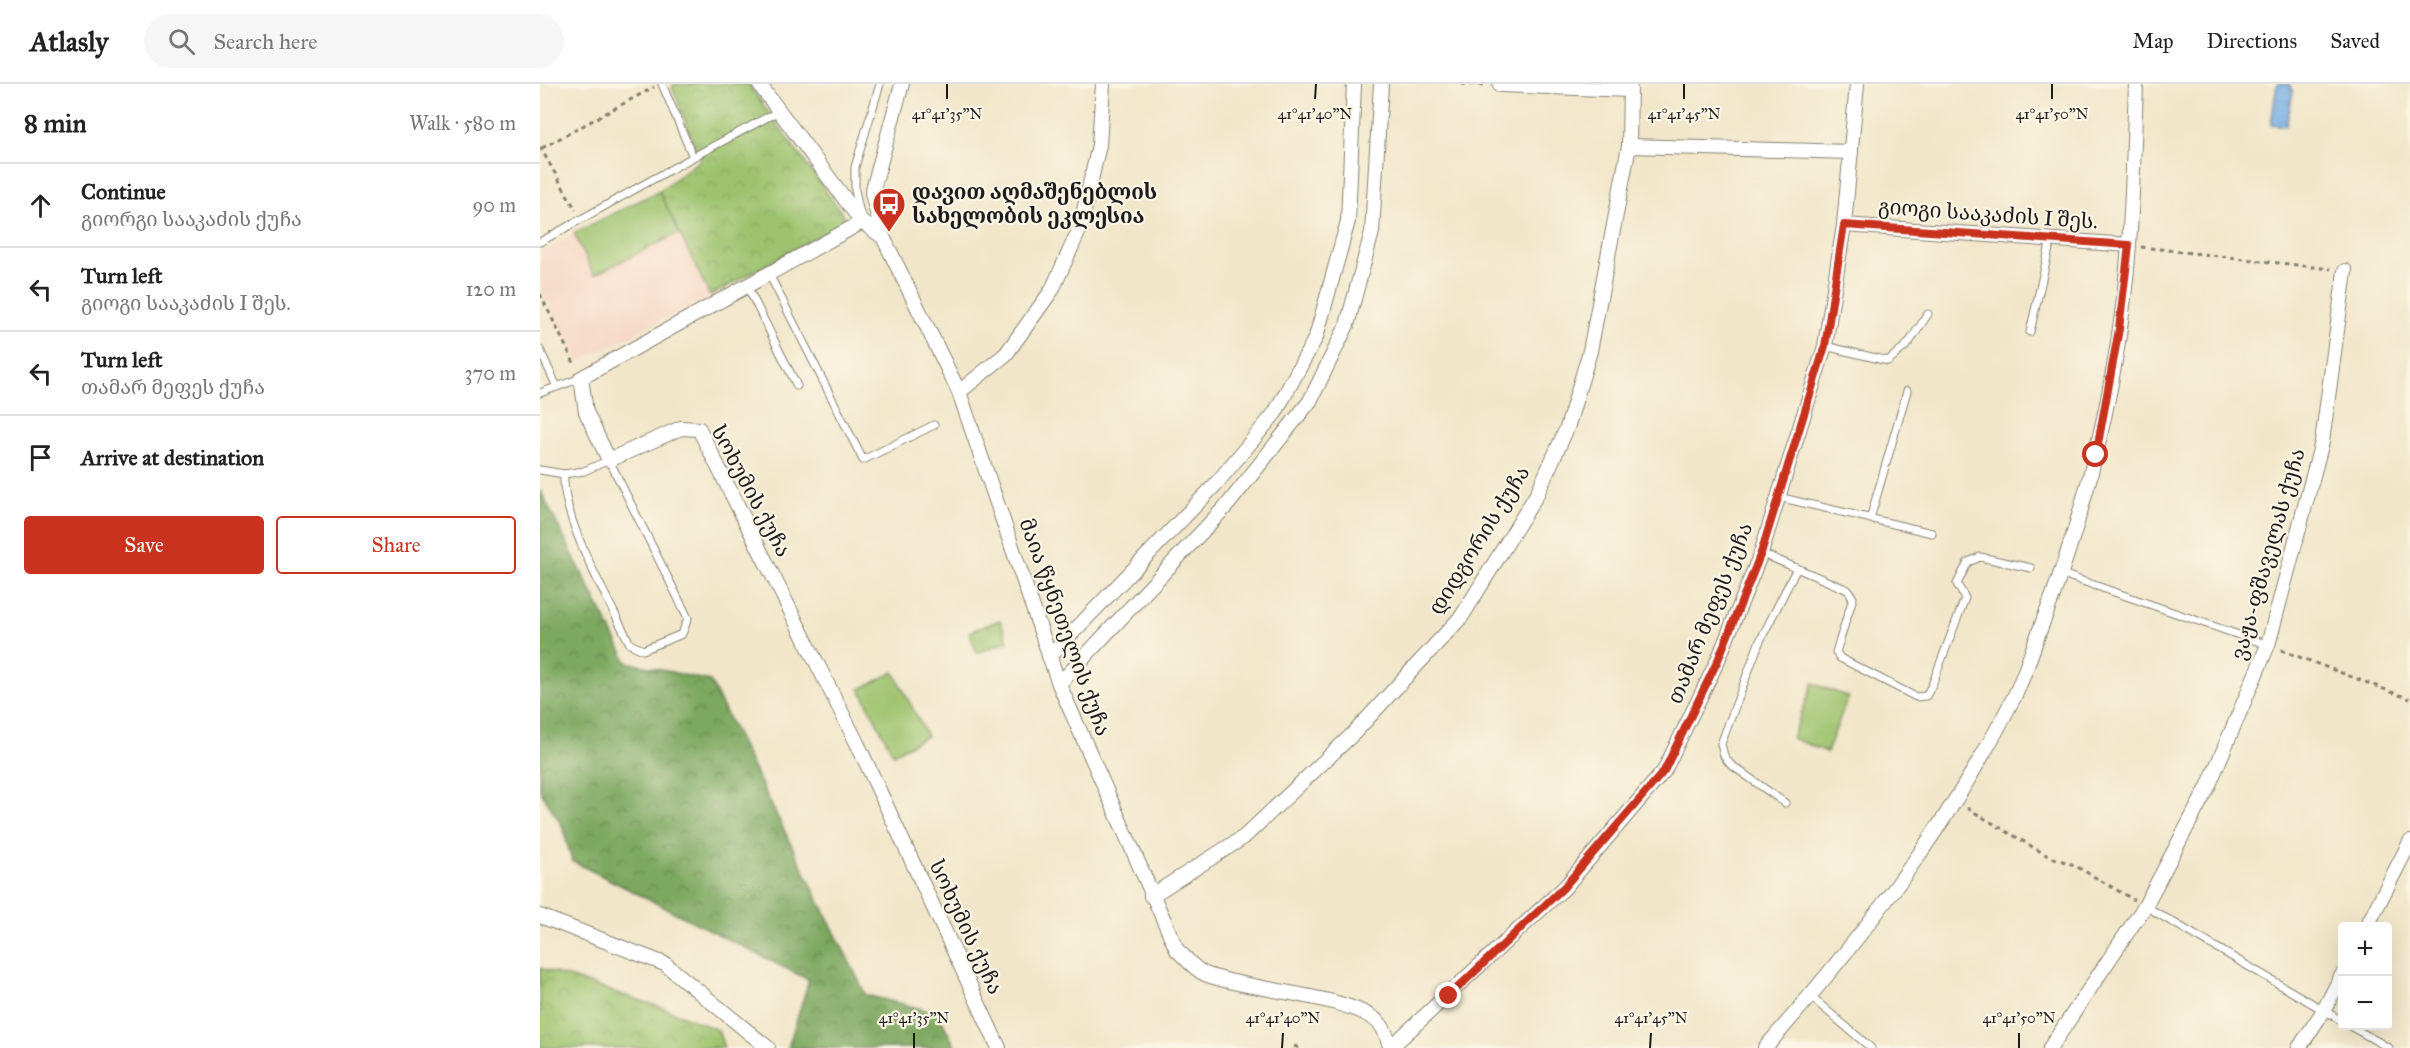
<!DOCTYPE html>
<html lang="en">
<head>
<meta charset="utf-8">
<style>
  body { margin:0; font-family:"IM FELL Great Primer","Noto Serif Georgian",serif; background:#f6f6f6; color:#222 }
  .controls { position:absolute; right:18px; bottom:18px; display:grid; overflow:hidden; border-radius:6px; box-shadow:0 6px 24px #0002 }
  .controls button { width:54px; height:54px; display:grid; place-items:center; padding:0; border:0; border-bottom:2px solid #e0e0e0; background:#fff; color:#222; font:30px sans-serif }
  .stop { position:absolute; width:18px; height:18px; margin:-14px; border:4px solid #c8321e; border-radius:50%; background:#fff }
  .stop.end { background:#c8321e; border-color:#fff; box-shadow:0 2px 6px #0008 }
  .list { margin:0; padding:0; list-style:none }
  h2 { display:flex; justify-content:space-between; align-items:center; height:78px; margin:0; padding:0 24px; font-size:26px }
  h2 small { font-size:20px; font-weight:400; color:#767676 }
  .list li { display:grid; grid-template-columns:39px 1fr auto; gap:18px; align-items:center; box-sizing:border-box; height:84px; padding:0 24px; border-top:2px solid #e0e0e0 }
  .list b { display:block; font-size:22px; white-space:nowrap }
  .list p { margin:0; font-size:20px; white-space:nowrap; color:#767676 }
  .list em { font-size:20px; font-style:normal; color:#767676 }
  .actions { display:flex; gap:12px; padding:18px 24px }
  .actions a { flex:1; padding:14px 0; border:2px solid #c8321e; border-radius:6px; text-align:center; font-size:21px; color:#c8321e }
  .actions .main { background:#c8321e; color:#fff }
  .icon { flex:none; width:33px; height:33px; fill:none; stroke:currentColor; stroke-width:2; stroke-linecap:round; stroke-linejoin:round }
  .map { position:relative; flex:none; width:1870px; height:964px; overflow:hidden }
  header { display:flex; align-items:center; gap:36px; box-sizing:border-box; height:84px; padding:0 30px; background:#fff; border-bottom:2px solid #e0e0e0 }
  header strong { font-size:28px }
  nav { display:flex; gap:33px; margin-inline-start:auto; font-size:21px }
  .search { width:420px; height:54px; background:#f6f6f6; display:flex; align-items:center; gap:15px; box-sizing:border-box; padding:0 21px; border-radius:33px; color:#767676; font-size:22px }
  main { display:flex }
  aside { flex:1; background:#fff }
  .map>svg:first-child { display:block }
</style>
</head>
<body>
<header>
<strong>Atlasly</strong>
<div class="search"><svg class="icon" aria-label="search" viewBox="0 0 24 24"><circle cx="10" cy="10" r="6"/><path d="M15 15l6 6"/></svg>Search here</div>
<nav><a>Map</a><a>Directions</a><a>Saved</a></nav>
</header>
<main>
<aside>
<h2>8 min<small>Walk · 580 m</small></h2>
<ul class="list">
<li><svg class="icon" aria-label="ahead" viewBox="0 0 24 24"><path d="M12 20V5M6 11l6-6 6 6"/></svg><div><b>Continue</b><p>გიორგი სააკაძის ქუჩა</p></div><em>90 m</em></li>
<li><svg class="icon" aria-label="left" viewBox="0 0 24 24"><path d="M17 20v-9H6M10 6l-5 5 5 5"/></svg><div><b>Turn left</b><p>გიოგი სააკაძის I შეს.</p></div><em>120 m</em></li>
<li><svg class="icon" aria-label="left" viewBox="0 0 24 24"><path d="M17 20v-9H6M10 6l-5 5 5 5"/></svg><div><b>Turn left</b><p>თამარ მეფეს ქუჩა</p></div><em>370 m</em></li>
<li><svg class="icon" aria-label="arrive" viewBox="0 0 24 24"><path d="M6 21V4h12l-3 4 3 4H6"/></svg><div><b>Arrive at destination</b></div></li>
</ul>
<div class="actions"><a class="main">Save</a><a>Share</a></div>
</aside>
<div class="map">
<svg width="1870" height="964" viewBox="0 0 1870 964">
  <defs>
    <pattern id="forest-crowns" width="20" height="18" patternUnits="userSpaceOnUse" patternTransform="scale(1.5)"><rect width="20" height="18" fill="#7da860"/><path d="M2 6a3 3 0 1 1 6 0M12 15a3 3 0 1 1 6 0" fill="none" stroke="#66884e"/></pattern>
    <pattern id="park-crowns" width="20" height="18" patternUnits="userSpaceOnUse" patternTransform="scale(1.5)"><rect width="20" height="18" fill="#9cc26d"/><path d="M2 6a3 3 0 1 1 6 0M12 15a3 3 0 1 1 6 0" fill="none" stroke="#86a65e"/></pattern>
    <pattern id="water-ripples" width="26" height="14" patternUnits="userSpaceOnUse" patternTransform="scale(1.5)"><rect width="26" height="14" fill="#73ade4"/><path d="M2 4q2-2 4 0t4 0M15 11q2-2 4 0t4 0" fill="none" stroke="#5e8cb8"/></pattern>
  </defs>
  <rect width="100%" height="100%" fill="#fcf5e5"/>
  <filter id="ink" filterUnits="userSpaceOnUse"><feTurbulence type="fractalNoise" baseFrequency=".0167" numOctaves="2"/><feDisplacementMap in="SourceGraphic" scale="12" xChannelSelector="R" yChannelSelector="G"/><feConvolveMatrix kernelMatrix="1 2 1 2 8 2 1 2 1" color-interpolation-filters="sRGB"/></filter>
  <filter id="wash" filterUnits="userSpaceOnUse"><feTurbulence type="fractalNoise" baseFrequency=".008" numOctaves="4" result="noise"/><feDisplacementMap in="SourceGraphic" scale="24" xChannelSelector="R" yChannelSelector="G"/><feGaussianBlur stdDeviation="1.35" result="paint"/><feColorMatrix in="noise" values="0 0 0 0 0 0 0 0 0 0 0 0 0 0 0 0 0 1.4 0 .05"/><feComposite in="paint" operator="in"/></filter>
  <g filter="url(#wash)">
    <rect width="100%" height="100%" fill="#f1e6c9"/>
    <path fill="#f5d3c1" d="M34,149L55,190L139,149L170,212L38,278L0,203V168Z"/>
    <g fill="#9cc26d" stroke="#5c6f44" stroke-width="1.5">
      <path d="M119,107L139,149L54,191L34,149Z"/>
      <path d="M460,536L468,557L437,569L429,548Z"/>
      <path d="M354,588L387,652L353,670L320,605Z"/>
      <path d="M1273,599L1308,613L1287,668L1252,654Z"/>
    </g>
    <path fill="url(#forest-crowns)" stroke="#4c623e" stroke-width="1.5" d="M0,406L87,578L170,597L326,911L398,929L416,964H248L269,896L32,777L22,741L0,707Z"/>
    <g fill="url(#park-crowns)" stroke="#5c6f44" stroke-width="1.5">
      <path d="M135,0H208L307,136L170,212L119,107L160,76L132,3Z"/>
      <path d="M0,884L123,924L178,946L184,964H0Z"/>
    </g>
    <path fill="url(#water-ripples)" stroke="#486480" stroke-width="1.5" d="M1737,0H1749L1753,8L1746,42L1731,40Z"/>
  </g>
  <g filter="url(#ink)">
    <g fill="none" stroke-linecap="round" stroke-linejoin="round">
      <g stroke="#868172" stroke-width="9">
        <g id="lane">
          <path d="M122,0L153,73L239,27"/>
          <path d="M320,130L315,106V83L340,0"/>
          <path d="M0,158L153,73"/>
          <path d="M229,190L323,376L394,341"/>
          <path d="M207,202L257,302"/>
          <path d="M1490,248L1511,156"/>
          <path d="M1285,262L1348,277L1368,260L1388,230"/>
          <path d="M0,266L17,303"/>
          <path d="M0,309L41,294"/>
          <path d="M69,376L148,534L142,550L103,566L90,560C69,516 21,436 24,390L44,387Z"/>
          <path d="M0,386L24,390"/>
          <path d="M1238,413L1392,449"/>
          <path d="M1330,435L1367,307"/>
          <path d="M1221,469L1308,506L1313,514L1296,568L1300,574L1376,613L1386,612L1392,601L1425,514L1417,500L1428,478L1440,473L1491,484"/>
          <path d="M1522,490L1728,561"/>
          <path d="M1245,719L1190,680L1184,672L1181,660L1219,559L1257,484"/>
          <path d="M1605,822L1802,937"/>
          <path d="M1270,912L1331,964"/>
          <path d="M1810,942L1849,964"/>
        </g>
      </g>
      <g stroke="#868172" stroke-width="16">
        <g id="street">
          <path d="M219,0L322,138"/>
          <path d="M362,0L332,109L343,153L419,308L519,600L637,866C646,874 655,886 665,890C707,907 816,911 841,941C845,946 848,956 850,962"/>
          <path d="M960,1L1090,6"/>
          <path d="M1089,62L1311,68"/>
          <path d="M1304,141L1589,161"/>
          <path d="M343,153L322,138L41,294L46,328L69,376L141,344L159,345L317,659L459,964"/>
          <path d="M419,308L466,270L512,206L540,144L559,61L563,0"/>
          <path d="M509,573L675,401L735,329L776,253L808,137L814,0"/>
          <path d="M519,600L689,419L770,317L807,241L832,148L841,0"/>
          <path d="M611,812L704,753L814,649L922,532L997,410L1027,344L1050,267L1089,62L1090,0"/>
          <path d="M0,832L125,880L228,964"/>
          <path d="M1827,842L1870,758"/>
          <path d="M850,964L1025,803L1124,687L1178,576L1221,469L1285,262L1304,141L1317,0"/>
          <path d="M1225,964C1320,856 1409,742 1474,613C1485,591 1492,566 1501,543C1548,423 1580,289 1589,160C1593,107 1594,53 1596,0"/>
          <path d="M1510,964L1605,822L1668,703L1728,561L1782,358L1805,187"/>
          <path d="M1759,964L1784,926L1802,891"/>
        </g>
      </g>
      <g stroke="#868172" stroke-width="3" stroke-dasharray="4.5 4.5" stroke-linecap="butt">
        <path d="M921,0L946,1"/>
        <path d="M0,63L36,126"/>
        <path d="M2,64L114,3"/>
        <path d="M1601,163L1791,185"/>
        <path d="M0,210L35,281"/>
        <path d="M1741,566L1870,615"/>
        <path d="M1427,724L1508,772L1534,781L1594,816"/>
        <path d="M754,962L759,964"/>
      </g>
      <use href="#lane" stroke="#fff" stroke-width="7"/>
      <use href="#street" stroke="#fff" stroke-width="14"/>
    </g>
  </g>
  <g fill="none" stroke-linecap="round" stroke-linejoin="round" filter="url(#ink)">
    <path stroke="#c8321e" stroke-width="8" d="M909,912L1024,803L1124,687L1178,576L1221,469L1285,262L1304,141L1589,161L1579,245L1556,371"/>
  </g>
  <path fill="none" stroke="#1c1c1c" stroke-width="2" d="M407,15V0M775,15L776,0M1144,15V0M1512,15V0M374,964V949M742,964L743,949M1110,964L1111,949M1479,964V949"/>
  <defs>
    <g id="bus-pin" transform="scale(1.725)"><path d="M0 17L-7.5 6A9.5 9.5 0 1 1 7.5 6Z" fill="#c8321e" stroke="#fcf5e5"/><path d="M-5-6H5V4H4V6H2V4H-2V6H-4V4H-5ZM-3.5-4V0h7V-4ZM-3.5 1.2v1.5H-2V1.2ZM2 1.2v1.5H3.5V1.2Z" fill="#fff"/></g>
  </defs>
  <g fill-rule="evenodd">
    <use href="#bus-pin" x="349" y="120"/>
  </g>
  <g text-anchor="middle" stroke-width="4.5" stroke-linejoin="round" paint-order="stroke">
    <g font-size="21" font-weight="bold" fill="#1c1c1c" stroke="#fcf5e5" text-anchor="start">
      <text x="372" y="115">დავით აღმაშენებლის<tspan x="372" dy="24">სახელობის ეკლესია</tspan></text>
    </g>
    <g font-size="21" fill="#1c1c1c" stroke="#fcf5e5">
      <text transform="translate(1448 130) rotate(4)" y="7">გიოგი სააკაძის I შეს.</text>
      <text transform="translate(211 407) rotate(62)" y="7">სოხუმის ქუჩა</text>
      <text transform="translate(939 456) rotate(-58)" y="7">დიდგორის ქუჩა</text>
      <text transform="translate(1728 470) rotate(-74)" y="7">ვაჟა-ფშაველას ქუჩა</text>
      <text transform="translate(1170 529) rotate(-68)" y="7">თამარ მეფეს ქუჩა</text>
      <text transform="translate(525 543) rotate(70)" y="7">მაია წყნეთელის ქუჩა</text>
      <text transform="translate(426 843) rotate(65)" y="7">სოხუმის ქუჩა</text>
    </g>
  </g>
  <g font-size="15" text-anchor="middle" fill="#1c1c1c" stroke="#fcf5e5" stroke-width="4.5" stroke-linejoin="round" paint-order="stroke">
    <text x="407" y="35">41°41'35"N</text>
    <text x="775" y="35">41°41'40"N</text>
    <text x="1144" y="35">41°41'45"N</text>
    <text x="1512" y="35">41°41'50"N</text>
    <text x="374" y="939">41°41'35"N</text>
    <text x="743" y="939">41°41'40"N</text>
    <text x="1111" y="939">41°41'45"N</text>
    <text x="1479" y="939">41°41'50"N</text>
  </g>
</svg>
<div class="controls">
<button>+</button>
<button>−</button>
</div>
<div class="stop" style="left:1556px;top:371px"></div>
<div class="stop end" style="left:909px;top:912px"></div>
</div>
</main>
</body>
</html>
